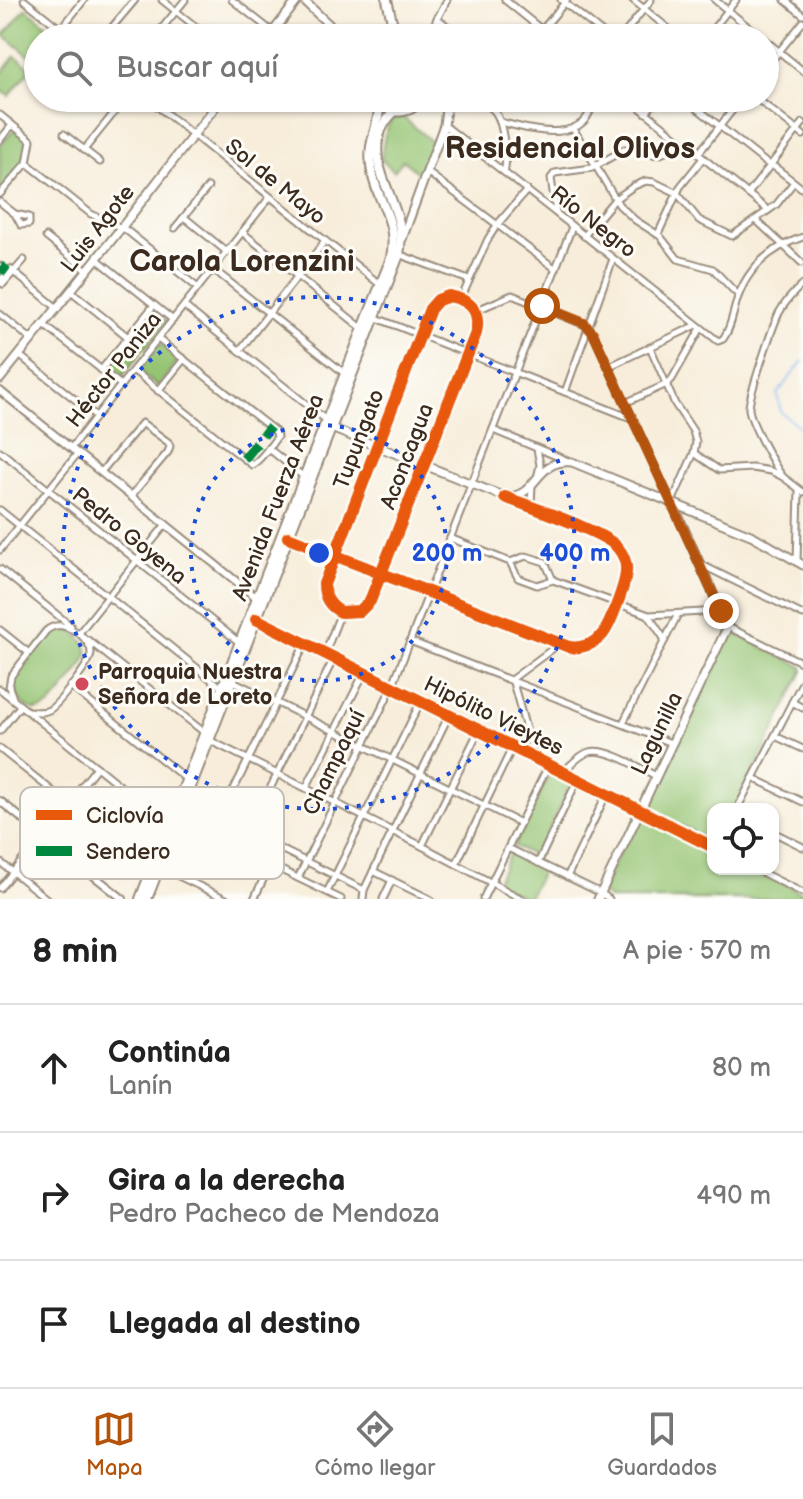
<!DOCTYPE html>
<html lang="es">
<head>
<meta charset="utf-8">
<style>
  body { margin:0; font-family:"Balsamiq Sans",sans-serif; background:#f6f6f6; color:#222 }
  .controls { position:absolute; right:24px; bottom:24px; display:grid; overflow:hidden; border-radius:16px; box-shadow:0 2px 6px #0004 }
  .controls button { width:72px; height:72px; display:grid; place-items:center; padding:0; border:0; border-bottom:2px solid #e0e0e0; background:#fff; color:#222; font:40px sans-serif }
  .stop { position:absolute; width:24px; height:24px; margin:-18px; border:6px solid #b45309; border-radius:50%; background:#fff }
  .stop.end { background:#b45309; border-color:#fff; box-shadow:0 2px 8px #0008 }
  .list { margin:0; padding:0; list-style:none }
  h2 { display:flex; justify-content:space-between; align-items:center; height:104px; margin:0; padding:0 32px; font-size:34px }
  h2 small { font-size:26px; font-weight:400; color:#767676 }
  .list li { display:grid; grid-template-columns:52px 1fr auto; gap:24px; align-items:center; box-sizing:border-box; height:128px; padding:0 32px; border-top:2px solid #e0e0e0 }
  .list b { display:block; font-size:30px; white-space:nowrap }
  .list p { margin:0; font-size:26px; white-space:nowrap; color:#767676 }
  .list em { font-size:26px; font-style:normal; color:#767676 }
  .icon { flex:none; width:44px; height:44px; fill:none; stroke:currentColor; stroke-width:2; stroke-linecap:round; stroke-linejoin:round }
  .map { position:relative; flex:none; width:803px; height:899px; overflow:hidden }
  .search { position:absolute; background:#fff; box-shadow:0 2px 6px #0004; left:24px; right:24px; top:24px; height:88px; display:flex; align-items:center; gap:20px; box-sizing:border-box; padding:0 28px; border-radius:44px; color:#767676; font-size:30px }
  .sheet { height:488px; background:#fff }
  nav { display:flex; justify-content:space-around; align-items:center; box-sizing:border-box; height:112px; border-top:2px solid #e0e0e0; background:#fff; font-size:22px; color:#767676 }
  nav a { display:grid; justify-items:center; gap:4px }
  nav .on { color:#b45309 }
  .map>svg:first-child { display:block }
</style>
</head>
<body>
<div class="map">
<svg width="803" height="899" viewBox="0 0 803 899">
  <rect width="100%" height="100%" fill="#fdfcf7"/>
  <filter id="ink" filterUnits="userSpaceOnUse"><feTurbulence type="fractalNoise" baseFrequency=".0125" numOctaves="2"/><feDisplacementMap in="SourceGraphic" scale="16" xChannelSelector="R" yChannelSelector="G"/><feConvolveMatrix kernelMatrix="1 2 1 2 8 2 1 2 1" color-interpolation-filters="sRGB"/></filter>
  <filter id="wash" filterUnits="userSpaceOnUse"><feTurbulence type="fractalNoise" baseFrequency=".006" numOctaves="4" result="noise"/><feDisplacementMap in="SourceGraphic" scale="32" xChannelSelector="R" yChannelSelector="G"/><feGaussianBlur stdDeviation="1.8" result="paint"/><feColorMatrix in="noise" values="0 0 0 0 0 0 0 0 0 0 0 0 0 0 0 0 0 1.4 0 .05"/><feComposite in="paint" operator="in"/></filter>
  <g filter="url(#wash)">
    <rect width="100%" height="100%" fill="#f7edda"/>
    <g fill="#95c473" stroke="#687748" stroke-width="2">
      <path d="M26,8L63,38H38V63L4,35Z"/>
      <path d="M15,56L31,68L9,96L0,89V75Z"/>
      <path d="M393,118H404L432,142L420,175L403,160L394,171L382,160C382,144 384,130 393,118Z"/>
      <path d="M13,130H16L29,139L27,163L0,193V146Z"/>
      <path d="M152,309L167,321L121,378L107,367Z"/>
      <path d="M158,342L180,358L158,387L137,370Z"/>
      <path d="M59,628C72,628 90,641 87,656C86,663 55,701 49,706C29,720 12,696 13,677L51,630Z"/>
      <path d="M731,631L803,667V671L735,809H713V841L644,807Z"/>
      <path d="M551,771L572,781L536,857L514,846Z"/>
      <path d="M640,809L713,847V869H755L803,893V899H609L601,893Z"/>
      <path d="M510,853L542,869L528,899L496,883Z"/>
    </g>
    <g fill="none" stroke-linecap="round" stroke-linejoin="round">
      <path stroke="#80b4ee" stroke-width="2" d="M803,361L777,394L781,412L803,430"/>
    </g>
  </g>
  <g filter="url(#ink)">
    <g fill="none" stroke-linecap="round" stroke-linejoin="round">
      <g stroke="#998c7c" stroke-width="9">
        <g id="minor">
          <path d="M24,0L72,38"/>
          <path d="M162,0L210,38"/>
          <path d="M232,0L273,32"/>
          <path d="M505,0L552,38"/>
          <path d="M561,0L609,38"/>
          <path d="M633,0L680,38"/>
          <path d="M715,0L762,38"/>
          <path d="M785,0L803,15"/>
          <path d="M437,18L462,38"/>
          <path d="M61,29L84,0"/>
          <path d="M542,30L567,0"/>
          <path d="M103,38L135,0"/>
          <path d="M154,38L185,0"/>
          <path d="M427,38L447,0"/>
          <path d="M621,38L651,0"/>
          <path d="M706,38L736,0"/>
          <path d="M765,40L803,71"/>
          <path d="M765,69L803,22"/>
          <path d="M147,98L382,286"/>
          <path d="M479,98C484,104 491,106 495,112C503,122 508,161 504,172"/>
          <path d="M527,98L533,100L538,98"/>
          <path d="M628,98L768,210"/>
          <path d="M684,98L765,162L776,168L803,189"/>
          <path d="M756,98L803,135"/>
          <path d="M646,113L658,98"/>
          <path d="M0,115L31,140L27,163L91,214L126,230L198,288"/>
          <path d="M500,122C531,130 589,147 593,98"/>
          <path d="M444,125L718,341L723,339C732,327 733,311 738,297C749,266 773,247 803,237"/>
          <path d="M573,128L619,205L635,220L660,236L678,259L713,269L735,292L739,294"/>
          <path d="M64,134L100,162"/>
          <path d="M0,140L12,125"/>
          <path d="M84,150L126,98"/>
          <path d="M698,154L742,98"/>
          <path d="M427,172L556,269"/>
          <path d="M0,194L27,163"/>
          <path d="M748,194L803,123"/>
          <path d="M0,202L15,214L21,225L29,224V217L15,214"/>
          <path d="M556,213L551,178L555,173L592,168L625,149C654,153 655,162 682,142"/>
          <path d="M184,217L227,252"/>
          <path d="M756,220L802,263"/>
          <path d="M175,228L208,187"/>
          <path d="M242,232L362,328"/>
          <path d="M658,234L680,187L703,158"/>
          <path d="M584,236L615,199L634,186L646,181L654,182L677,193L699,220L732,236L776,205L794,182"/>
          <path d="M46,237L87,270"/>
          <path d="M398,254L469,280"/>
          <path d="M97,259L173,320"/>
          <path d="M0,266L8,272"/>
          <path d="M213,269L344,373"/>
          <path d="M0,281L10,269L57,308"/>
          <path d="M0,282L3,284L24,260"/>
          <path d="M71,291L128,337"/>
          <path d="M449,296C470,300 481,310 476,333L370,601L360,611L341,612C329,606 324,597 324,584L430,309L438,300Z"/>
          <path d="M461,299L488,239L497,225L527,190"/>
          <path d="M184,306L326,420"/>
          <path d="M475,311L512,295L588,326L593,333L671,501"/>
          <path d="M0,314L32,340"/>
          <path d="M374,317L631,418"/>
          <path d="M44,325L121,385"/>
          <path d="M650,347L675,404L693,431L696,442L694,453L672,502"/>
          <path d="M240,350L325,241"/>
          <path d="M19,355L96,416"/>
          <path d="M608,367L697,325"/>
          <path d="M101,370L154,305"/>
          <path d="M133,370L252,465C262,459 269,447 277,437L276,432L158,339"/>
          <path d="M158,391L184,359"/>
          <path d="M565,392L613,259"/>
          <path d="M625,403L667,384L672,379L701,328"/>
          <path d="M493,430L566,460"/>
          <path d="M71,448L270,197"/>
          <path d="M268,448L304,477"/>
          <path d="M537,449L540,465L537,478"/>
          <path d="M0,451L240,643"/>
          <path d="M694,453L719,470L752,468L771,471L783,477L803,492"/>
          <path d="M101,472L142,423L168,442L170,446L168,452L131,496"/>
          <path d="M783,477C774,465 751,424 749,409C748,397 773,326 779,313C785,302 794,292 803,284"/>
          <path d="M531,507L532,484"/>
          <path d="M0,510L222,688"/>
          <path d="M289,537L569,647H583L595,641L606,630L625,577L626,564L623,558L618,547L605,537L507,498"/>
          <path d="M450,538L510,562L518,578L537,585L553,580L649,615L721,611"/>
          <path d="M0,550L78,453"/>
          <path d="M510,562L526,556L545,562L553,580"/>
          <path d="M797,562L799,491"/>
          <path d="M700,564L803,615"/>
          <path d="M0,569L71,626"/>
          <path d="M649,616L665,640"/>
          <path d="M257,620L713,847"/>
          <path d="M726,626L803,663"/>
          <path d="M0,630L29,653"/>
          <path d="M88,640L205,733"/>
          <path d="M410,641L671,743"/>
          <path d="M325,653L341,612"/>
          <path d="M233,681L520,823"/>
          <path d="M70,686L186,779"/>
          <path d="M0,689L165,822L169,824L178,820L341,899"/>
          <path d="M13,698L9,687L11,676L46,631C57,621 67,627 79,633L166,524"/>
          <path d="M792,702L803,708"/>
          <path d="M30,711C37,712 43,713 49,710C58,705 90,664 91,654C92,646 84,638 79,633"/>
          <path d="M623,723L678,614"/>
          <path d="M0,731L20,706"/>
          <path d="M775,736L803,749"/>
          <path d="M209,740L422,846L522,899"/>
          <path d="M0,749L151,870"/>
          <path d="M534,757L512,679L559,644"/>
          <path d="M563,772C571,765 579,755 589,752C607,747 640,768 656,776"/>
          <path d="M753,778L803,802"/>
          <path d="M306,788L364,673"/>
          <path d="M737,809L803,681"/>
          <path d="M773,832L803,847"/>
          <path d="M248,833L364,890"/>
          <path d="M211,836L305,644"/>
          <path d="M422,846L479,730"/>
          <path d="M508,848L601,893L609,899"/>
          <path d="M240,850L334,658"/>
          <path d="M0,862L47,899"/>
          <path d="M538,863L578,779"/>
          <path d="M456,864L513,746"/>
          <path d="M160,867L226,899"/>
          <path d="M755,869L803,893"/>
          <path d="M373,871L430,899"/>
          <path d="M567,877L607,793"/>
          <path d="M298,878L392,687L572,227"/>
          <path d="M0,888L97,767"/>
          <path d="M327,892L421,701"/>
          <path d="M254,899L270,865"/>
          <path d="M363,899L364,890L449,715"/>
          <path d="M383,899L392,880"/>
          <path d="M483,899L549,764"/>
        </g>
      </g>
      <g stroke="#998c7c" stroke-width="10">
        <g id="tertiary">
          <path d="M0,391L257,598"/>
          <path d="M0,801L123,899"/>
        </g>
      </g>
      <g stroke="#998c7c" stroke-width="11">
        <g id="secondary">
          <path d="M303,0L343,38"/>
          <path d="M268,38L298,0"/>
          <path d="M402,239L444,125L446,109L442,98"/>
          <path d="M0,379L122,227L222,98"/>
          <path d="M328,424L336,430L505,497C539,498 533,459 572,462L753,536L803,565"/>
          <path d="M598,899L726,630V626L721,611L672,502"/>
        </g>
      </g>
      <g stroke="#998c7c" stroke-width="12">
        <g id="primary">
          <path d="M387,0L396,38"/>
          <path d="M375,98C389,116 409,116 423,98"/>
          <path d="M140,899L304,477L391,258C399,217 375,202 371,166C367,140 380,127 379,104"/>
          <path d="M147,899L399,255C401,244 401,234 399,223C390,185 358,147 394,112"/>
        </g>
      </g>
      <use href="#minor" stroke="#fff" stroke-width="5"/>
      <use href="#tertiary" stroke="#fff" stroke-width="6"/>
      <use href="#secondary" stroke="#fff" stroke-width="7"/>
      <use href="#primary" stroke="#fff" stroke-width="8"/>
      <g stroke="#00873e" stroke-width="10" stroke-dasharray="20 10" stroke-linecap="butt">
        <path d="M0,266L8,272"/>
        <path d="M244,459L270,427"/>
      </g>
      <g stroke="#fdfcf7" stroke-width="17">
        <g id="cycleway">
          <path d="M449,296C470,300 481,310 476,333L370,601L360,611L341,612C329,606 324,597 324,584L430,309L438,300Z"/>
          <path d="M288,537L569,647C581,649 594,644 602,635C610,626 626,583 626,571C627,563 623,554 618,548C606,532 527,506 505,497"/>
          <path d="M256,619L713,847"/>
        </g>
      </g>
      <use href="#cycleway" stroke="#e8590c" stroke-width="12"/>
    </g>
  </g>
  <g fill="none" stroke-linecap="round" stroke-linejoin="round" filter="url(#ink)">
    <path stroke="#b45309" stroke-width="10" d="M542,306L584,323L593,333L721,611"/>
  </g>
  <g fill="none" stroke="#1d4ed8" stroke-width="4" stroke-dasharray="4 8">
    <circle cx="319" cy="553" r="128"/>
    <circle cx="319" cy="553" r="256"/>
  </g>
  <circle fill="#d1495b" stroke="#fdfcf7" stroke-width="3" cx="82" cy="684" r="8"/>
  <g text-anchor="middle" stroke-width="6" stroke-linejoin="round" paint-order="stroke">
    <g font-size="22" fill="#3b2a1e" stroke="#fdfcf7">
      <text transform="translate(276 181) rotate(39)" y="8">Sol de Mayo</text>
      <text transform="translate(594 221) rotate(38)" y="8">Río Negro</text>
      <text transform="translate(97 228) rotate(-52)" y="8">Luis Agote</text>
      <text transform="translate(113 369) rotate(-52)" y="8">Héctor Paniza</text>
      <text transform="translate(358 439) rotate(-69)" y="8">Tupungato</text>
      <text transform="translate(406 456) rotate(-69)" y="8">Aconcagua</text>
      <text transform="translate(277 497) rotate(-69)" y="8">Avenida Fuerza Aérea</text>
      <text transform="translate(130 535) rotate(39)" y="8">Pedro Goyena</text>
      <text transform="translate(494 715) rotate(26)" y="8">Hipólito Vieytes</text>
      <text transform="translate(656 733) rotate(-64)" y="8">Lagunilla</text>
      <text transform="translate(333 762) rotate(-64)" y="8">Champaquí</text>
    </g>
    <g font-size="22" font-weight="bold" fill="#3b2a1e" stroke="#fdfcf7" text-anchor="start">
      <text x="98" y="679">Parroquia Nuestra<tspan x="98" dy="25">Señora de Loreto</tspan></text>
    </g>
    <g font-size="30" font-weight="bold" fill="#3b2a1e" stroke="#fdfcf7">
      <text x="570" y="158">Residencial Olivos</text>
      <text x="242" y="271">Carola Lorenzini</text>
    </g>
  </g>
  <rect x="20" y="787" width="264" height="92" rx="12" fill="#fdfcf7" stroke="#c3bdb6" stroke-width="2"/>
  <rect x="36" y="810" width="36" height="10" fill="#e8590c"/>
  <rect x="36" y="846" width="36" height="10" fill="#00873e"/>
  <g font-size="22" fill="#3b2a1e">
    <text x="86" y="823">Ciclovía</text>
    <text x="86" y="859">Sendero</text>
  </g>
  <circle cx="319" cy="553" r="12" fill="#1d4ed8" stroke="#fdfcf7" stroke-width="4"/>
  <g font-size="24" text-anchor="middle" font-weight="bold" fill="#1d4ed8" stroke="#fdfcf7" stroke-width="6" stroke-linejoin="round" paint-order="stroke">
    <text x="447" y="561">200 m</text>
    <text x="575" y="561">400 m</text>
  </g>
</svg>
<div class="controls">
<button><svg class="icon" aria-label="locate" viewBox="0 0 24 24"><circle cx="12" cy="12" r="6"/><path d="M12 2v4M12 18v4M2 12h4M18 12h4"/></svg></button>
</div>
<div class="stop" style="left:542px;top:306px"></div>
<div class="stop end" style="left:721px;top:611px"></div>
<div class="search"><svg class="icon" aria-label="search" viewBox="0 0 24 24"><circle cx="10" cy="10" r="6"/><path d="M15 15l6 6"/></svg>Buscar aquí</div>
</div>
<section class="sheet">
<h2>8 min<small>A pie · 570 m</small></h2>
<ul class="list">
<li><svg class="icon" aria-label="ahead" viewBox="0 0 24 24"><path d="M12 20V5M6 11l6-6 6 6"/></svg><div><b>Continúa</b><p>Lanín</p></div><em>80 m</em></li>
<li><svg class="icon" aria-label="right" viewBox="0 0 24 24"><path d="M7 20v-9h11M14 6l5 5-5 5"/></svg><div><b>Gira a la derecha</b><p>Pedro Pacheco de Mendoza</p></div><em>490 m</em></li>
<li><svg class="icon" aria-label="arrive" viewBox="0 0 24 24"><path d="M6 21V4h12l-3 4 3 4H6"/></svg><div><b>Llegada al destino</b></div></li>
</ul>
</section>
<nav>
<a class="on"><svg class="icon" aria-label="map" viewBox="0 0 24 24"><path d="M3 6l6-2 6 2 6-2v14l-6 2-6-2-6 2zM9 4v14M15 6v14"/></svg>Mapa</a>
<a><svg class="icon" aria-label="directions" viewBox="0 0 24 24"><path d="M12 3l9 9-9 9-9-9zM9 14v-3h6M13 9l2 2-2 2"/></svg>Cómo llegar</a>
<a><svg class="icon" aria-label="saved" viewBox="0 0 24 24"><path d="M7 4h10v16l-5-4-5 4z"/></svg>Guardados</a>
</nav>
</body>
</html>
